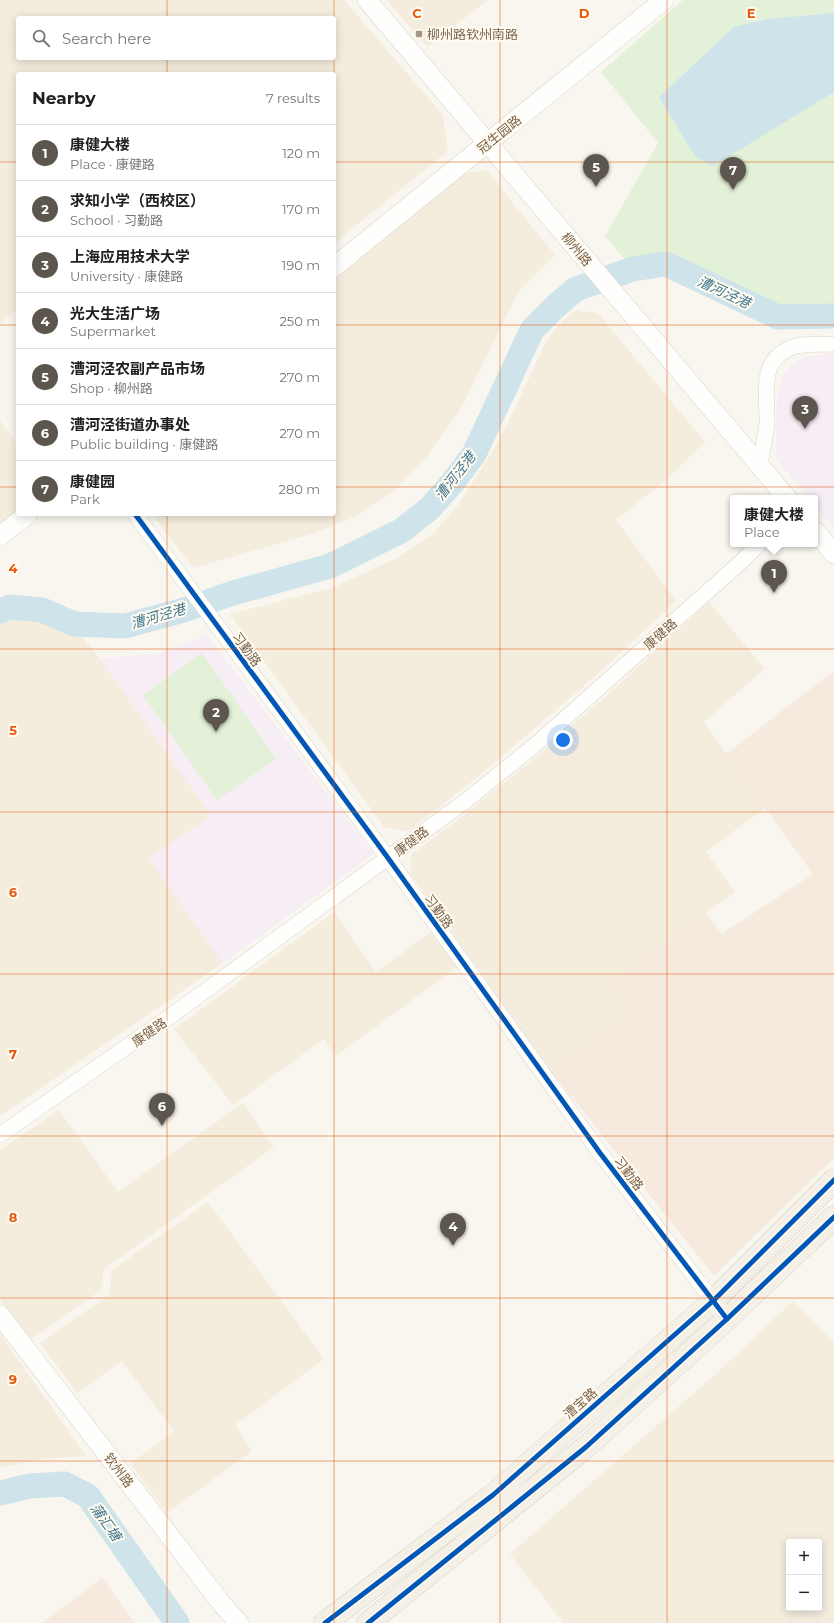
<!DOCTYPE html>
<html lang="en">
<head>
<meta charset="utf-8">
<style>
  body { margin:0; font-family:Montserrat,"Noto Sans SC",sans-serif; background:#f6f6f6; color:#202124 }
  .controls { position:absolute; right:12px; bottom:12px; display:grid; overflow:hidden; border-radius:4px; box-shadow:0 2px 10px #0003 }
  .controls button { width:36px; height:36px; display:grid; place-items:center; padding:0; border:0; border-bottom:1px solid #e0e0e0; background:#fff; color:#202124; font:20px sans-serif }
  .you { position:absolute; left:563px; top:740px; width:14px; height:14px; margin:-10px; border:3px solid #fff; border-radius:50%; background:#1a73e8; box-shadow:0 0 0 6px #1a73e833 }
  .badge { display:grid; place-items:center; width:26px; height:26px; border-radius:50%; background:#5c564f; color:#fff; font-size:13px; font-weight:700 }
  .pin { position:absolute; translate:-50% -33px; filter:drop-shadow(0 1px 2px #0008) }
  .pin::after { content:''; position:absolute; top:21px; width:14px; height:12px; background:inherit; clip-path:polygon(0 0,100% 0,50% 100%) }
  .popup { position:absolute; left:730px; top:495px; width:88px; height:52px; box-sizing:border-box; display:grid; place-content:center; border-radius:4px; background:#fff; filter:drop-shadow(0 1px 3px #0005); font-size:13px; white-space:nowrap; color:#757577 }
  .popup b { font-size:15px; color:#202124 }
  .popup::after { content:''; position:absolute; left:50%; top:100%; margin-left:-8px; border:8px solid transparent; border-top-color:#fff }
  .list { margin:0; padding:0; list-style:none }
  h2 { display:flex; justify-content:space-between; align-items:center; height:52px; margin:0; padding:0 16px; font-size:17px }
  h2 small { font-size:13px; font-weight:400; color:#757577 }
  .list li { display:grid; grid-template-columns:26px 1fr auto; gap:12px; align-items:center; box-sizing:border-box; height:56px; padding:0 16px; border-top:1px solid #e0e0e0 }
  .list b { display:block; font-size:15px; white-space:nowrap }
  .list p { margin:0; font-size:13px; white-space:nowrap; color:#757577 }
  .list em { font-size:13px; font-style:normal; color:#757577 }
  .icon { flex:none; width:22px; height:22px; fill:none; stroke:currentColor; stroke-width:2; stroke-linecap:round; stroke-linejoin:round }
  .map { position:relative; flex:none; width:834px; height:1623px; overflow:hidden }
  .search { position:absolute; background:#fff; box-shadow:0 2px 10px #0003; left:16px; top:16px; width:320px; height:44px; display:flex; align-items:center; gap:10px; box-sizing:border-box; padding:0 14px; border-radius:4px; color:#757577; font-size:15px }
  .panel { position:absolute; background:#fff; box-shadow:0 2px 10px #0003; left:16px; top:72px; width:320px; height:444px; border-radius:4px }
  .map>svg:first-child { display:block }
</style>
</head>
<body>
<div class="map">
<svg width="834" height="1623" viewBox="0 0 834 1623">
  <rect width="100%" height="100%" fill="#f8f6ee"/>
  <g fill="#f4edde" fill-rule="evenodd">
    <path d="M0,0H344L443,115L448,151L334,243V74H18V309L0,323ZM18,18H334V58H18Z"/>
    <path d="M387,0H488L427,47Z"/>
    <path d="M487,171L555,255L519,291L461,408L427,456L395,490L357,516L315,533L193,568L152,514H334V280L467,172Z"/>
    <path d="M576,310L598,313L705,442L666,480L616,520L676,601L592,679L474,780L408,831L384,827L230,614L332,588L395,559L432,535L459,504L500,439L546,342L563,320Z"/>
    <path d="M0,421L18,445V510L0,523Z"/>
    <path d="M15,602L38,604L62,612L100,659L211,815L149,859L223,963L0,1116V609Z"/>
    <path d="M709,602L765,669L704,722L765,808L706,852L735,892L610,982L633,1010L551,1071L410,873L411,854L442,832L530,762L605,697Z"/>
    <path d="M334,912L376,972L431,932L457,967L336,1056L324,1039L233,1105L174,1029Z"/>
    <path d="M243,1103L274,1147L104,1269L101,1290L30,1340L0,1299V1150L59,1110L118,1192Z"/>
    <path d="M208,1202L324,1359L235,1425L252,1451L167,1513L130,1464L174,1431L122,1361L77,1393L40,1343L109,1295L112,1270Z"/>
    <path d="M793,1301L834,1343V1623H563L510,1554L718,1372ZM789,1542H819V1608H789Z"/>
    <path d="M0,1334L86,1456L41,1459L0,1468Z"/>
  </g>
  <g fill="#f6eadf">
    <path d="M834,671V1158L714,1276L551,1071L633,1010L610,982L706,913L722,934L813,874L726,754Z"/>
    <path d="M102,1578L135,1623H42Z"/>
  </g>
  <g fill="#f6edf5">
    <path d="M834,353V528L815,506V498H809L776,459L777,399L780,385L784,375L791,365L799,360L807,357Z"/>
    <path d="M207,635L373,854L223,963L149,859L211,815L100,659L160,653Z"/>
  </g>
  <g fill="#e3f1d8">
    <path d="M683,0H834V316L778,317L666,264L633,269L605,236L658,143L601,72Z"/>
    <path d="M202,653L276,759L217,800L143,695Z"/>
  </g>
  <path fill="#cee4ea" d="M833,13L834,15V92L713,166L695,156L659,97L734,27L768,19Z"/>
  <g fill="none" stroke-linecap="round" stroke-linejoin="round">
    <g stroke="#cee4ea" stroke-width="25">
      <path d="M0,611L10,607L42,610L74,624L125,626L184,610L233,593L330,566L401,531L429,509L453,482L474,454L532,330L556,306L576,289L633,269L666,264L778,317L834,316"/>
      <path d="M0,1493L30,1486L65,1484L88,1496L177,1623"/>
    </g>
    <g stroke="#d8d3cc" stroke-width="16">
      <g id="minor">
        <path d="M760,466C762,452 765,438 767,424C768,397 758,363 788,349C801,342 820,345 834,344"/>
        <path d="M135,514L388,858L600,1153L727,1319"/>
        <path d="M0,1135L175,1013L467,800L535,745L741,562L759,544"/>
      </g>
    </g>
    <g stroke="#d8d3cc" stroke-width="20">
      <g id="tertiary">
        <path d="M367,0L787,498"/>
        <path d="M334,267L664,0"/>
        <path d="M815,531L834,554"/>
        <path d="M0,536L28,514"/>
        <path d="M0,1315L222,1604L239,1623"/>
      </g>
    </g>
    <g stroke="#dad3ca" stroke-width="23">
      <g id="primary">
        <path d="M325,1623L493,1495L714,1300L834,1180"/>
        <path d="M368,1623L586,1447L727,1319L834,1217"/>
      </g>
    </g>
    <use href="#minor" stroke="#fefefc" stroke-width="15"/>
    <use href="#tertiary" stroke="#fefefc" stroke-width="19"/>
    <use href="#primary" stroke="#f4f0e6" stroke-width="22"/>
    <g stroke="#fffbf1" stroke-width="8">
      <g id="cycleway">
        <path d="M135,514L388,858L600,1153L727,1319"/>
        <path d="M325,1623L493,1495L714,1300L834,1180"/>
        <path d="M368,1623L586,1447L727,1319L834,1217"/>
      </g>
    </g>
    <use href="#cycleway" stroke="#0057b8" stroke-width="5"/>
  </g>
  <path fill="none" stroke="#e8590c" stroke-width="1" stroke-opacity="0.55" d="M167,0V18M334,0V18M500,0V1623M667,0V1623M167,58V74M334,58V74M0,162H18M334,162H834M0,325H18M334,325H834M0,487H18M334,487H834M167,514V1623M334,514V1623M0,649H834M0,812H834M0,974H834M0,1136H834M0,1298H834M0,1461H834"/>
  <rect fill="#a69684" stroke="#fffbf1" stroke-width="1.5" x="415" y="30" width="8" height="8" rx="2"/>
  <g text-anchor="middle" stroke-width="4" stroke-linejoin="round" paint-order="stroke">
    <g font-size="13" fill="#7a624b" stroke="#fffbf1" text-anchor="start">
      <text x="427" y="39">柳州路钦州南路</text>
    </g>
    <g font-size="13" fill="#7a624b" stroke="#fffbf1">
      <text transform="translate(499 134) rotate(-39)" y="5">冠生园路</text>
      <text transform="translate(577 249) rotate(50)" y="5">柳州路</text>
      <text transform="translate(660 634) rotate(-42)" y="5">康健路</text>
      <text transform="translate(247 649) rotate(54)" y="5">习勤路</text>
      <text transform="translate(411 841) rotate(-37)" y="5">康健路</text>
      <text transform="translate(439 911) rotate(54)" y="5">习勤路</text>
      <text transform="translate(149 1032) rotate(-35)" y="5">康健路</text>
      <text transform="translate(629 1173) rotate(53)" y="5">习勤路</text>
      <text transform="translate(580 1403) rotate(-41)" y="5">漕宝路</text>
      <text transform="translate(119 1470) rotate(53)" y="5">钦州路</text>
    </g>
    <g font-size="14" font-style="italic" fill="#42788f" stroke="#fffbf1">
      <text transform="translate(724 292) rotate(25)" y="5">漕河泾港</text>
      <text transform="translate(455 476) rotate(-52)" y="5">漕河泾港</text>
      <text transform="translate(158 616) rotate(-16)" y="5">漕河泾港</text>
      <text transform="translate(106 1522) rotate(55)" y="5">蒲汇塘</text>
    </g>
  </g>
  <g font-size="13" text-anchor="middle" font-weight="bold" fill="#e8590c" stroke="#fffbf1" stroke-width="4" stroke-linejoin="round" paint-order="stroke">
    <text x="417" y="18">C</text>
    <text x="584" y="18">D</text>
    <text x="751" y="18">E</text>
    <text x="13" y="573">4</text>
    <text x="13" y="735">5</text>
    <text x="13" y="897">6</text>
    <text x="13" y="1059">7</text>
    <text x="13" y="1222">8</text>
    <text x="13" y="1384">9</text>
  </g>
</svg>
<div class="controls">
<button>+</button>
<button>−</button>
</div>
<div class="you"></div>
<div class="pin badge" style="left:774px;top:593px">1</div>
<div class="popup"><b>康健大楼</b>Place</div>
<div class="pin badge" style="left:216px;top:732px">2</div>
<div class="pin badge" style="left:805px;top:429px">3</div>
<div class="pin badge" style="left:453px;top:1246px">4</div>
<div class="pin badge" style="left:596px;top:187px">5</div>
<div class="pin badge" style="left:162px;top:1126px">6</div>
<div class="pin badge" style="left:733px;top:190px">7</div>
<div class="search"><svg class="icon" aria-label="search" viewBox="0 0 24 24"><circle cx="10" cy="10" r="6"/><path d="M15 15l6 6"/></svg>Search here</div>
<section class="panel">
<h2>Nearby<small>7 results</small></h2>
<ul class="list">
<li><span class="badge">1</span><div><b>康健大楼</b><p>Place · 康健路</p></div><em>120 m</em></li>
<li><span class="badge">2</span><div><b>求知小学（西校区）</b><p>School · 习勤路</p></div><em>170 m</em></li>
<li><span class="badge">3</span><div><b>上海应用技术大学</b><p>University · 康健路</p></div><em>190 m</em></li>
<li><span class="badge">4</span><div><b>光大生活广场</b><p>Supermarket</p></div><em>250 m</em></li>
<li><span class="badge">5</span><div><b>漕河泾农副产品市场</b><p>Shop · 柳州路</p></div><em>270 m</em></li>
<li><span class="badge">6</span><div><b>漕河泾街道办事处</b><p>Public building · 康健路</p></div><em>270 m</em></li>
<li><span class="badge">7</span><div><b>康健园</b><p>Park</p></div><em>280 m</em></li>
</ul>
</section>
</div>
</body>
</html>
